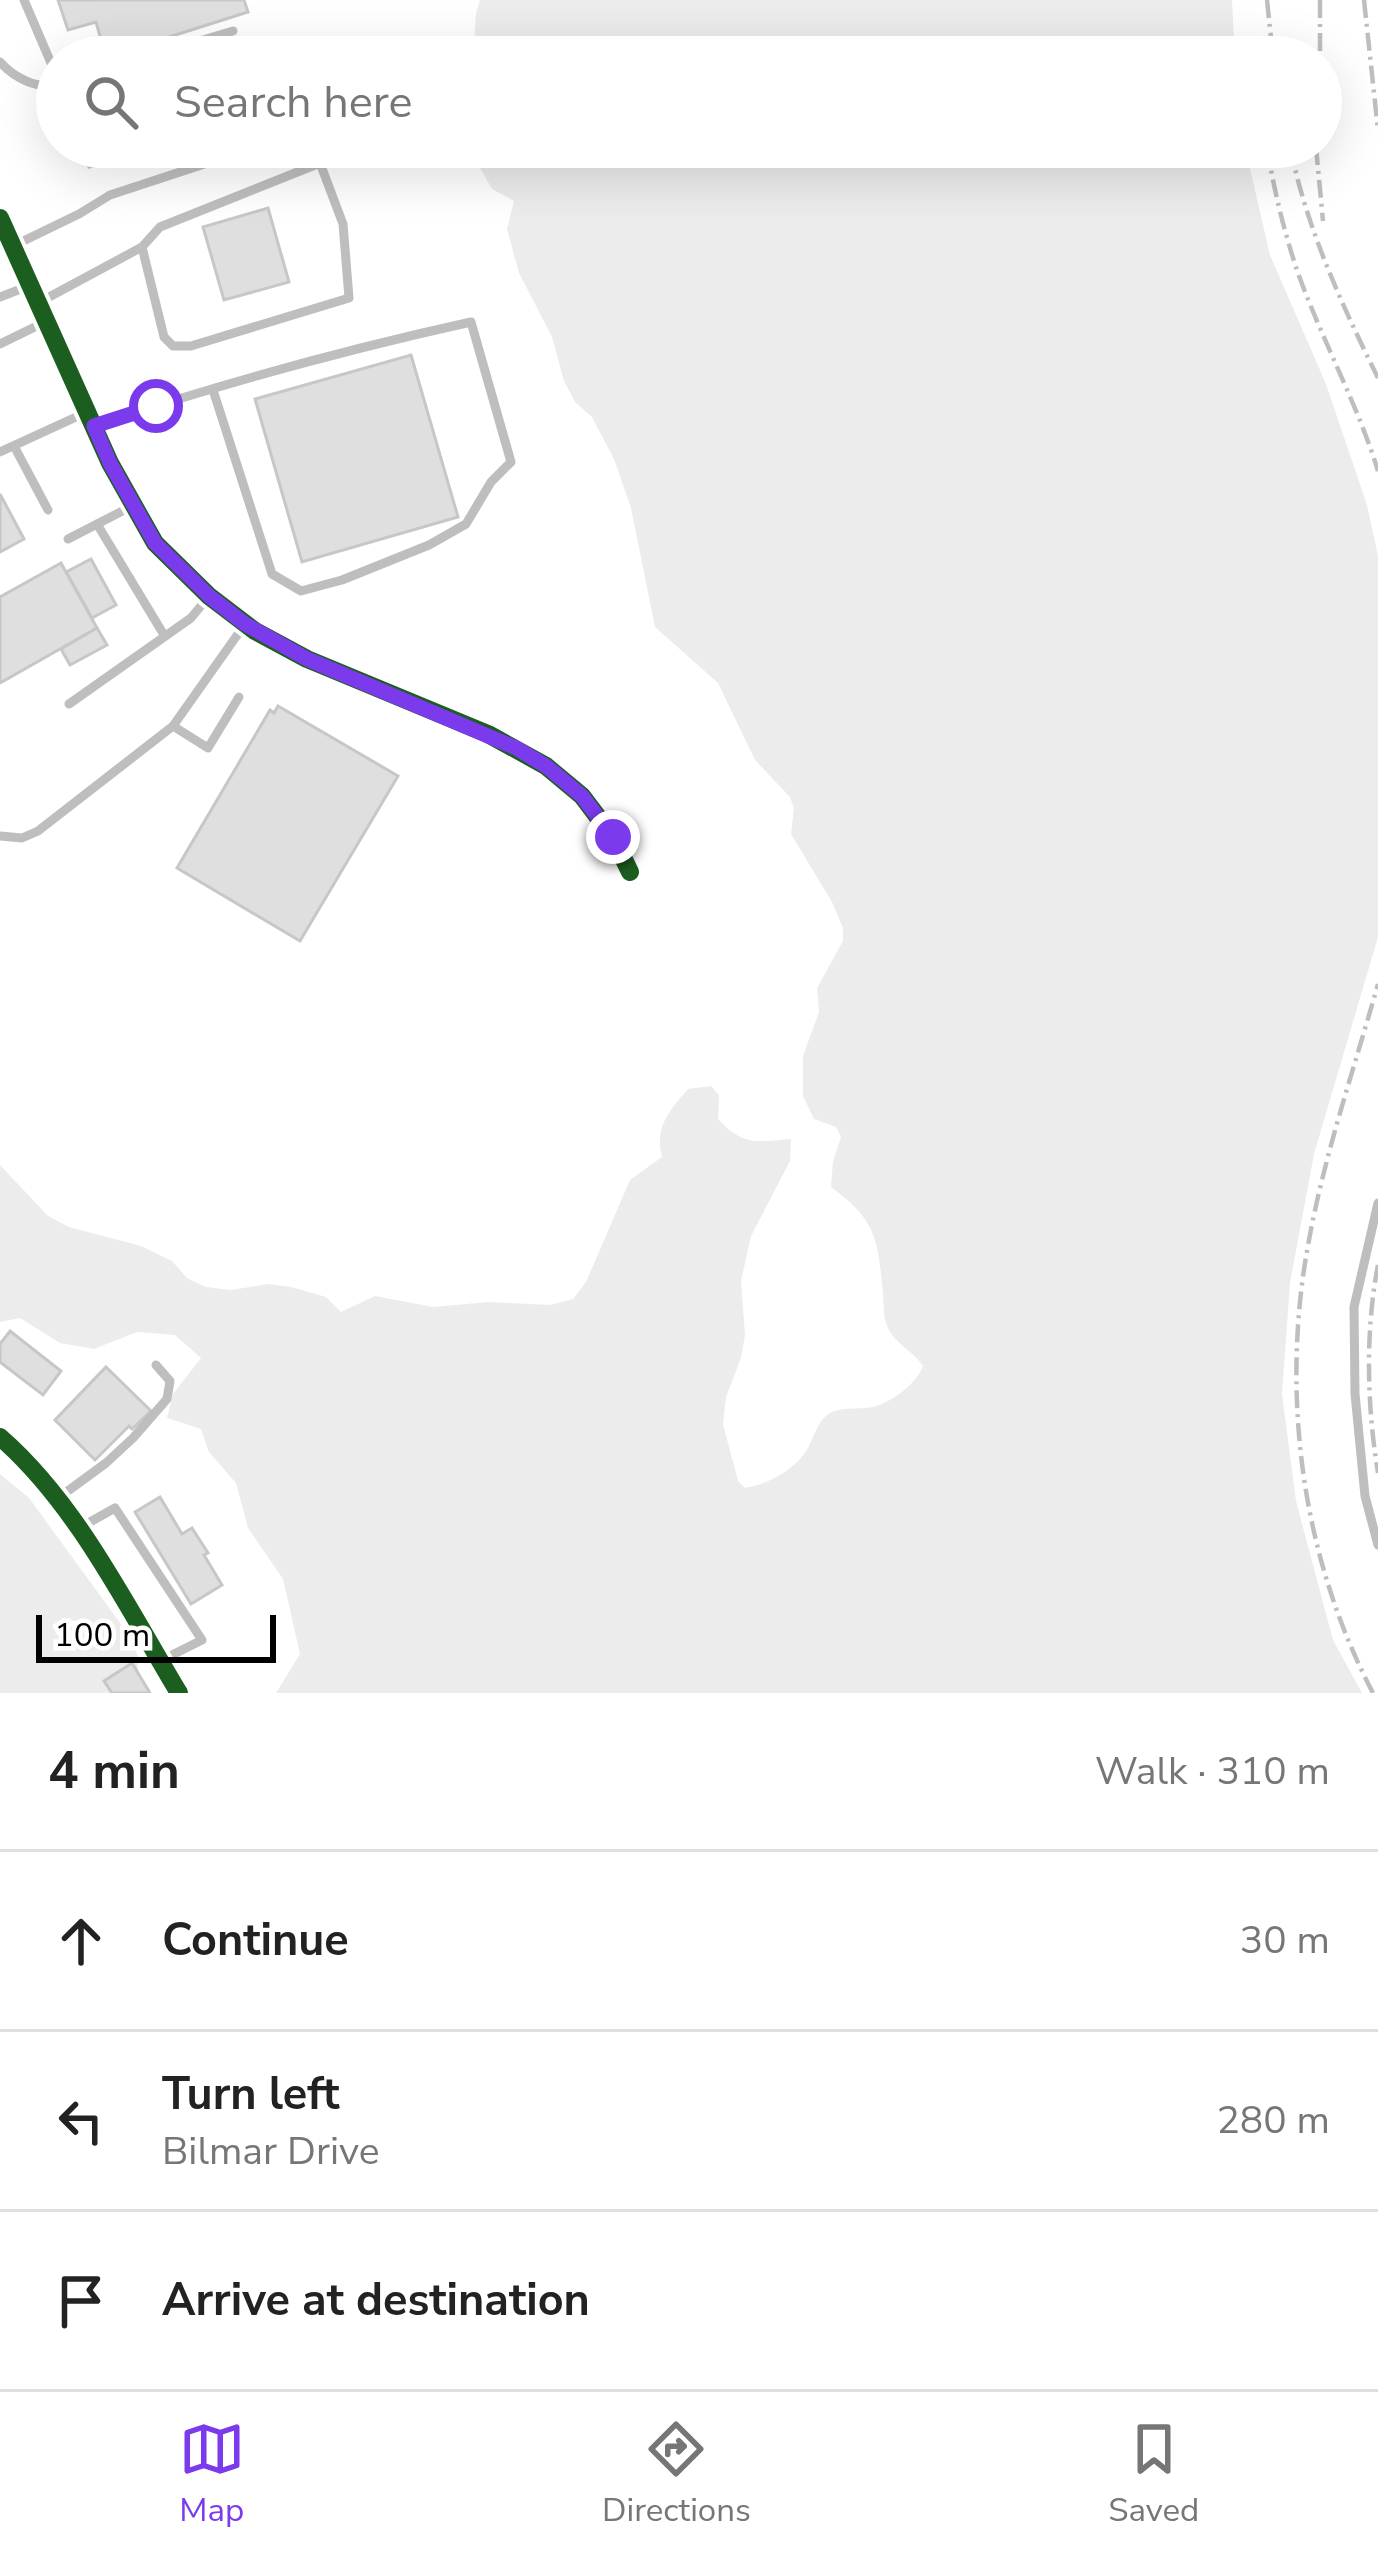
<!DOCTYPE html>
<html lang="en">
<head>
<meta charset="utf-8">
<style>
  body { margin:0; font-family:"Nunito Sans",sans-serif; background:#f6f6f6; color:#222 }
  .scale { position:absolute; left:36px; bottom:30px; width:240px; box-sizing:border-box; padding-left:12px; border:6px solid #000; border-top:0; font-size:33px; line-height:42px; white-space:nowrap; color:#000; -webkit-text-stroke:9px #fff; paint-order:stroke }
  .stop { position:absolute; width:36px; height:36px; margin:-27px; border:9px solid #7c3aed; border-radius:50%; background:#fff }
  .stop.end { background:#7c3aed; border-color:#fff; box-shadow:0 3px 12px #0008 }
  .list { margin:0; padding:0; list-style:none }
  h2 { display:flex; justify-content:space-between; align-items:center; height:156px; margin:0; padding:0 48px; font-size:51px }
  h2 small { font-size:39px; font-weight:400; color:#767676 }
  .list li { display:grid; grid-template-columns:78px 1fr auto; gap:36px; align-items:center; box-sizing:border-box; height:180px; padding:0 48px; border-top:3px solid #e0e0e0 }
  .list b { display:block; font-size:45px; white-space:nowrap }
  .list p { margin:0; font-size:39px; white-space:nowrap; color:#767676 }
  .list em { font-size:39px; font-style:normal; color:#767676 }
  .icon { flex:none; width:66px; height:66px; fill:none; stroke:currentColor; stroke-width:2; stroke-linecap:round; stroke-linejoin:round }
  .map { position:relative; flex:none; width:1378px; height:1693px; overflow:hidden }
  .search { position:absolute; background:#fff; box-shadow:0 12px 48px #0002; left:36px; right:36px; top:36px; height:132px; display:flex; align-items:center; gap:30px; box-sizing:border-box; padding:0 42px; border-radius:66px; color:#767676; font-size:45px }
  .sheet { height:696px; background:#fff }
  nav { display:flex; justify-content:space-around; align-items:center; box-sizing:border-box; height:168px; border-top:3px solid #e0e0e0; background:#fff; font-size:33px; color:#767676 }
  nav a { display:grid; justify-items:center; gap:6px }
  nav .on { color:#7c3aed }
  .map>svg:first-child { display:block }
</style>
</head>
<body>
<div class="map">
<svg width="1378" height="1693" viewBox="0 0 1378 1693">
  <rect width="100%" height="100%" fill="#fff"/>
  <g fill="#ececec">
    <path d="M480,0H1232L1235,57H473L476,13Z"/>
    <path d="M468,147H1245L1270,255L1326,384L1367,505L1378,556V937L1314,1154L1290,1283L1282,1394L1296,1501L1333,1640L1362,1693H276L300,1654L283,1579L248,1528L236,1483L209,1452L201,1429L167,1418L173,1394L201,1358L175,1335L137,1332L94,1349L60,1343L20,1318L0,1322V1165L48,1216L69,1227L141,1246L172,1261L187,1278L206,1287L231,1290L268,1284L291,1287L326,1297L341,1312L375,1296L433,1307L488,1302L550,1305L573,1299L586,1282L630,1180L662,1157C654,1127 670,1110 688,1089L711,1086L719,1095L718,1119C743,1146 756,1142 791,1139L790,1161L751,1236L741,1281L745,1335L741,1358L726,1397L723,1424L738,1481L745,1488C769,1484 796,1469 808,1448C814,1437 817,1423 827,1415C839,1406 858,1410 873,1407C891,1403 917,1383 923,1366C912,1349 892,1343 886,1323C883,1315 884,1303 883,1294C878,1241 877,1220 831,1187L833,1161L841,1137L836,1127L814,1119L803,1096V1056L819,1012L817,988L843,941V928L832,902L791,834L794,808L790,797L755,760L718,683L655,627L631,508L614,459L592,417L575,402L564,381L552,337L519,273L507,229L514,201L492,189Z"/>
    <path d="M0,1474L29,1498L126,1631L138,1656V1693H0Z"/>
  </g>
  <g fill="#dfdfdf" stroke="#c7c7c7" stroke-width="3">
    <path d="M58,0H244L248,12L106,57L96,22L68,30Z"/>
    <path d="M83,147H153L89,167Z"/>
    <path d="M268,208L289,282L224,300L203,227Z"/>
    <path d="M411,355L458,517L302,562L255,399Z"/>
    <path d="M0,494L24,539L0,552Z"/>
    <path d="M91,559L116,605L92,618L66,572Z"/>
    <path d="M61,563L97,628L0,683V597Z"/>
    <path d="M97,628L107,645L70,665L61,649Z"/>
    <path d="M278,706L398,776L300,941L177,868L270,710L274,713Z"/>
    <path d="M10,1331L61,1371L43,1395L0,1362V1344Z"/>
    <path d="M106,1367L151,1411L132,1429L129,1426L95,1460L55,1420Z"/>
    <path d="M160,1497L182,1534L192,1528L208,1553L204,1555L222,1585L191,1604L135,1512Z"/>
    <path d="M132,1663L150,1693H112L104,1681Z"/>
  </g>
  <g fill="none" stroke-linecap="round" stroke-linejoin="round">
    <g stroke="#bebebe" stroke-width="9">
      <path d="M24,0L57,77"/>
      <path d="M146,57L233,31"/>
      <path d="M0,62C13,77 37,90 57,84"/>
      <path d="M13,246L79,214L110,195L244,151"/>
      <path d="M0,297L31,285"/>
      <path d="M38,303L142,247L160,227L320,163L343,224L349,298L191,346H173L164,337L142,247"/>
      <path d="M0,344L47,321"/>
      <path d="M94,426C217,385 344,350 471,322L511,462L491,482L466,524L429,545L342,580L301,591L272,574L213,390"/>
      <path d="M14,446L48,510"/>
      <path d="M0,452L87,412"/>
      <path d="M97,524L164,635"/>
      <path d="M68,539L134,505"/>
      <path d="M69,704L191,618L209,596"/>
      <path d="M173,726L208,748L239,697"/>
      <path d="M0,836L22,838L38,831L173,726L245,624"/>
      <path d="M1378,1203L1354,1307L1355,1394L1365,1496L1378,1545"/>
      <path d="M61,1496L106,1463L133,1438L167,1399L170,1381L156,1365"/>
      <path d="M83,1526L115,1508L202,1640L162,1660"/>
    </g>
    <path stroke="#bebebe" stroke-width="16" d="M0,218L110,463L155,543L209,596L255,631L307,659L488,734L546,766L582,796L613,837L630,872"/>
    <path stroke="#b8b8b8" stroke-width="24" d="M0,1437C77,1504 127,1607 179,1693"/>
    <g stroke="#bebebe" stroke-width="4.5" stroke-dasharray="18 6 3 6" stroke-linecap="butt">
      <path d="M1267,0L1273,57"/>
      <path d="M1320,0V57"/>
      <path d="M1364,0L1378,130"/>
      <path d="M1267,147C1274,190 1284,232 1298,273C1322,340 1357,403 1378,471"/>
      <path d="M1290,147C1307,229 1341,303 1378,378"/>
      <path d="M1316,147L1323,221"/>
      <path d="M1378,1265C1365,1332 1367,1406 1378,1473"/>
      <path d="M1373,1693C1301,1556 1280,1392 1309,1240C1325,1153 1354,1069 1378,984"/>
    </g>
    <g stroke="#fff" stroke-width="26">
      <g id="cycleway">
        <path d="M0,218L110,463L155,543L209,596L255,631L307,659L488,734L546,766L582,796L613,837L630,872"/>
        <path d="M0,1437C77,1504 127,1607 179,1693"/>
      </g>
    </g>
    <use href="#cycleway" stroke="#1b5e20" stroke-width="18"/>
  </g>
  <g fill="none" stroke-linecap="round" stroke-linejoin="round">
    <path stroke="#7c3aed" stroke-width="15" d="M156,406L94,426L110,463L155,543L209,596L245,624L307,659L516,748L546,766L582,796L613,837"/>
  </g>
</svg>
<div class="scale">100 m</div>
<div class="stop" style="left:156px;top:406px"></div>
<div class="stop end" style="left:613px;top:837px"></div>
<div class="search"><svg class="icon" aria-label="search" viewBox="0 0 24 24"><circle cx="10" cy="10" r="6"/><path d="M15 15l6 6"/></svg>Search here</div>
</div>
<section class="sheet">
<h2>4 min<small>Walk · 310 m</small></h2>
<ul class="list">
<li><svg class="icon" aria-label="ahead" viewBox="0 0 24 24"><path d="M12 20V5M6 11l6-6 6 6"/></svg><div><b>Continue</b></div><em>30 m</em></li>
<li><svg class="icon" aria-label="left" viewBox="0 0 24 24"><path d="M17 20v-9H6M10 6l-5 5 5 5"/></svg><div><b>Turn left</b><p>Bilmar Drive</p></div><em>280 m</em></li>
<li><svg class="icon" aria-label="arrive" viewBox="0 0 24 24"><path d="M6 21V4h12l-3 4 3 4H6"/></svg><div><b>Arrive at destination</b></div></li>
</ul>
</section>
<nav>
<a class="on"><svg class="icon" aria-label="map" viewBox="0 0 24 24"><path d="M3 6l6-2 6 2 6-2v14l-6 2-6-2-6 2zM9 4v14M15 6v14"/></svg>Map</a>
<a><svg class="icon" aria-label="directions" viewBox="0 0 24 24"><path d="M12 3l9 9-9 9-9-9zM9 14v-3h6M13 9l2 2-2 2"/></svg>Directions</a>
<a><svg class="icon" aria-label="saved" viewBox="0 0 24 24"><path d="M7 4h10v16l-5-4-5 4z"/></svg>Saved</a>
</nav>
</body>
</html>
